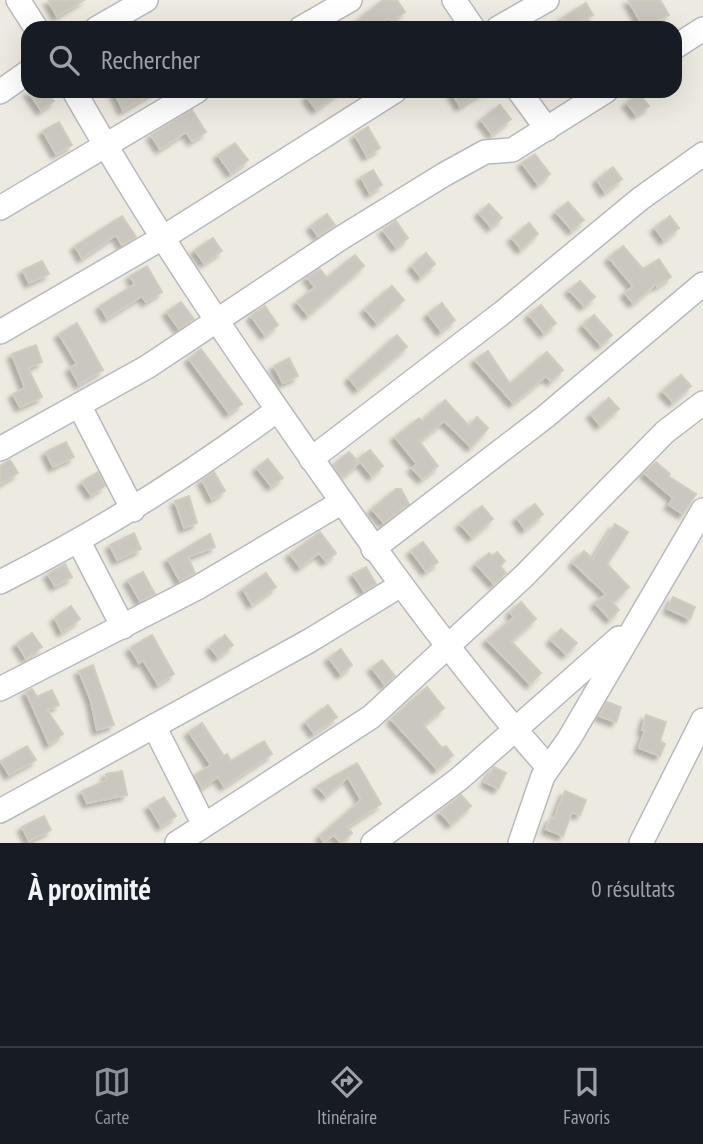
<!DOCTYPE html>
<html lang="fr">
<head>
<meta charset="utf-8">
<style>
  body { margin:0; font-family:"PT Sans Narrow",sans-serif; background:#242831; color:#f1f3f6 }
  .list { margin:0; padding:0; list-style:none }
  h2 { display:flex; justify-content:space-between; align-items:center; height:91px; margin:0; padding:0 28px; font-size:30px }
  h2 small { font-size:23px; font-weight:400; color:#9ea1a6 }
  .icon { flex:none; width:38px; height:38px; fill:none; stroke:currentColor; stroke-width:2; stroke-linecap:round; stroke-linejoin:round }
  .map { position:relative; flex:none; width:703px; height:843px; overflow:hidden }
  .search { position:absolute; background:#171b24; box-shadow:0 7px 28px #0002; left:21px; right:21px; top:21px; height:77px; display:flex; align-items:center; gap:18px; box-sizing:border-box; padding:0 24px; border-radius:21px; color:#9ea1a6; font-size:26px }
  .sheet { height:203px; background:#171b24 }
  nav { display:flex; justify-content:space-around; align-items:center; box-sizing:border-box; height:98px; border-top:2px solid #363941; background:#171b24; font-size:19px; color:#9ea1a6 }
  nav a { display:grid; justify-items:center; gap:4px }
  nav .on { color:#8c9099 }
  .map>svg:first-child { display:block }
</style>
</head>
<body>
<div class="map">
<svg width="703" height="843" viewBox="0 0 703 843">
  <defs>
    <filter id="shadow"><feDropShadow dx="-4.5" dy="4.5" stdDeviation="2" flood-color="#0004"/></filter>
  </defs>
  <rect width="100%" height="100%" fill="#edebe1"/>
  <g fill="#cac7c0" stroke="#d2ccbf" stroke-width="2" filter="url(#shadow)">
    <path d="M48,0H84L57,16Z"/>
    <path d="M383,0H397L405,12L391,21L389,18L376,28H348Z"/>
    <path d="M628,0H660L669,15L644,28Z"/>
    <path d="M586,3L593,15L568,28L562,18Z"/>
    <path d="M28,91H46L54,101L41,110Z"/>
    <path d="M114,91H155L123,110Z"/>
    <path d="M316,91H340L316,109L307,97Z"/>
    <path d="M451,91H484L460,106Z"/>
    <path d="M639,93L649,106L636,115L627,103Z"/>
    <path d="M500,105L511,119L492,134L481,120Z"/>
    <path d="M192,110L206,132L192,141L186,132L160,149L151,135Z"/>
    <path d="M59,122L72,145L56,154L43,131Z"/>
    <path d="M368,127L380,148L367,156L355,135Z"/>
    <path d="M235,143L248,160L231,173L218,155Z"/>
    <path d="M535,154L550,174L538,184L522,163Z"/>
    <path d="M613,167L622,179L605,192L597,180Z"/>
    <path d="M373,170L382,185L370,193L361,177Z"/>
    <path d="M568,202L584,220L572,230L556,212Z"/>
    <path d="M489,204L502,218L491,227L479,213Z"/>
    <path d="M327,214L335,225L318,236L311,226Z"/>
    <path d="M122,216L136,237L122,245L116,235L82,258L75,246Z"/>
    <path d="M670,216L679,228L664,240L655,228Z"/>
    <path d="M396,221L408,238L396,247L383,230Z"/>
    <path d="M529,223L538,234L521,249L512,238Z"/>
    <path d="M213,238L222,251L204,263L195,250Z"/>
    <path d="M623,246L643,269L659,259L671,277L657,286L656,284L633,303L625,293L633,286L609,258Z"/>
    <path d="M426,253L435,264L421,277L412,266Z"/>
    <path d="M355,255L364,266L308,315L297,302L315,287L307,277L320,269L327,278Z"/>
    <path d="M42,261L49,274L29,283L23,270Z"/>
    <path d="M147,266L162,292L146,302L142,296L107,318L100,306L135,284L130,276Z"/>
    <path d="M580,281L595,297L584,306L569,290Z"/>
    <path d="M392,286L404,300L377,323L365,309Z"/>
    <path d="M181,302L194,319L179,329L167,312Z"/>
    <path d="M442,303L455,320L441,331L428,314Z"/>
    <path d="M541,305L556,323L544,333L529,315Z"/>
    <path d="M265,306L278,325L265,335L251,316Z"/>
    <path d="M594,315L612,335L601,345L583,325Z"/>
    <path d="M77,323L103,370L79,384L70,368L77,364L59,334Z"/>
    <path d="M397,335L407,347L358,389L349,378Z"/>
    <path d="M36,345L42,362L28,368L42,397L20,407L13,394L25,388L12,354Z"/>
    <path d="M201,349L242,404L229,413L189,359Z"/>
    <path d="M488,351L510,384L547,352L563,370L551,381L546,376L513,403L475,360Z"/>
    <path d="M289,358L298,376L283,383L274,366Z"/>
    <path d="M681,375L691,386L673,402L663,391Z"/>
    <path d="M609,398L619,409L600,425L591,414Z"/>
    <path d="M445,400L469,426L477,417L488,428L471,447L444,421L419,441L438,466L422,479L412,468L417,464L395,437L419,418L422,421Z"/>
    <path d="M66,442L74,457L53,467L46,452Z"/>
    <path d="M370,450L383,466L372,476L358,459Z"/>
    <path d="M349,452L359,463L342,477L333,465Z"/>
    <path d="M268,459L283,478L271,486L257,468Z"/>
    <path d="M10,460L18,473L0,484V466Z"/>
    <path d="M656,462L670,474L668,476L696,494L683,514L669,505L673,498L644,473Z"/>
    <path d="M98,472L105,486L91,495L82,482Z"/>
    <path d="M214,472L225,491L212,499L202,480Z"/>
    <path d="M396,489H401L409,504L384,523L372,509Z"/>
    <path d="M189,496L197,523L184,528L175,501Z"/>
    <path d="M535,504L543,514L525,529L517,518Z"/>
    <path d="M482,506L493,519L472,537L460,524Z"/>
    <path d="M615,524L628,532L607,564L629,587L613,603L619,610L610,619L595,603L606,594L573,563L584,551L593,559Z"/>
    <path d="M320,532L336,553L326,561L319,553L300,567L290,554Z"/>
    <path d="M134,533L141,549L117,560L110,545Z"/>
    <path d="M210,534L215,547L188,557L195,573L180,581L168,559Z"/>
    <path d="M423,542L438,562L426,571L411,551Z"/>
    <path d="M497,552L505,561L500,566L506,573L494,584L476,564L489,553L492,556Z"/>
    <path d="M65,564L72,577L55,586L48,574Z"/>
    <path d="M366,567L376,584L364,591L353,574Z"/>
    <path d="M143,572L155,594L140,601L128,580Z"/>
    <path d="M266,573L276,587L252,604L243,589Z"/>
    <path d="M673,597L695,607L690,619L668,609Z"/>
    <path d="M521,602L536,619L511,641L541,673L530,684L487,640L514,617L510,612Z"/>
    <path d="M71,606L80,619L62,632L55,618Z"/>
    <path d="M561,629L577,643L566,654L551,640Z"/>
    <path d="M32,633L42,647L26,658L17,644Z"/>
    <path d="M152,635L174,674L158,684L143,660L139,663L130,648Z"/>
    <path d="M225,635L233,645L218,657L210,647Z"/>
    <path d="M341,649L352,665L341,674L329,658Z"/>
    <path d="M382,660L395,676L385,685L372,668Z"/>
    <path d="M93,665L114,725L97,730L91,701L79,671Z"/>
    <path d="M427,687L444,708L423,725L442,748L446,746L453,755L437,769L391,719Z"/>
    <path d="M32,689L37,697L52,690L59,705L47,710L63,734L49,744L26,692Z"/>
    <path d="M607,702L621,707L616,722L599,716Z"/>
    <path d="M328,705L337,717L314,733L306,722Z"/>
    <path d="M646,715L666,722L660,741L665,744L660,756L639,748L645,731L642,730Z"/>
    <path d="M202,723L224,756L227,754L231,761L264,741L272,754L224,786L218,777L202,787L195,775L211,765L189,732Z"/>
    <path d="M27,746L36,760L9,775L1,761Z"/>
    <path d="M357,763L381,804L347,827L352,833L341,843L334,835L324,842L320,836L361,800L348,777L326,796L317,786Z"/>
    <path d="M494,767L506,773L498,789L485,782Z"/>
    <path d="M122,771L127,795L87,803L82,791L107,780L106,774Z"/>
    <path d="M565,791L586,800L580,815L572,812L563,836L546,829L551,818L554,819Z"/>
    <path d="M461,795L471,806L451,824L440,812Z"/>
    <path d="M164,797L176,816L161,826L149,806Z"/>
    <path d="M44,816L51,830L29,841L22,827Z"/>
  </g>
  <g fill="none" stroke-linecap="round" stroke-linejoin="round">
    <g stroke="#b6b9be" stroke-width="26">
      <g id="minor">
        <path d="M18,0L36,28"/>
        <path d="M454,0L473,28"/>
        <path d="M97,28L146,0"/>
        <path d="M301,28L350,0"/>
        <path d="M498,28L547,0"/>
        <path d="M675,47L703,29"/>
        <path d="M74,91C154,232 247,367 340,499C405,592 472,682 548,767"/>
        <path d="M519,91L547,129"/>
        <path d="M0,92L28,72"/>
        <path d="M0,208L197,91"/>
        <path d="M0,332L164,237L395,91"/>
        <path d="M79,405L133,510"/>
        <path d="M0,449L147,367L341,238L445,174L485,152L512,150L606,91"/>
        <path d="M311,459L502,313L640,199L703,154"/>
        <path d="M79,542L123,627"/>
        <path d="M373,549L545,417L703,284"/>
        <path d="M0,582C98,533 188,476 276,411"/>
        <path d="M0,689L197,588L342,502"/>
        <path d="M154,726L204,825"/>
        <path d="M0,811L309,641L401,585"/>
        <path d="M177,843L371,717L524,576L665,432L703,403"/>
        <path d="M373,843L459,779L619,638"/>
        <path d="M520,843L543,776L569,739L703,510"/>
        <path d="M641,843L703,720"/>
      </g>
    </g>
    <use href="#minor" stroke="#fff" stroke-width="23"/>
  </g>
</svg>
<div class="search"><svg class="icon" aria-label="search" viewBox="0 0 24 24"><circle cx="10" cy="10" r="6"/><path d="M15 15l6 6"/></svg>Rechercher</div>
</div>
<section class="sheet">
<h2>À proximité<small>0 résultats</small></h2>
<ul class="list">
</ul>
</section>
<nav>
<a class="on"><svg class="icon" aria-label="map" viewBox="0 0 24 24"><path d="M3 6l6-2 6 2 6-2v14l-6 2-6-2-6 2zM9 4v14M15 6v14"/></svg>Carte</a>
<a><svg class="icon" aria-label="directions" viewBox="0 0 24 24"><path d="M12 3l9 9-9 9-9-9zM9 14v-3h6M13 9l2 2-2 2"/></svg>Itinéraire</a>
<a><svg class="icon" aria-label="saved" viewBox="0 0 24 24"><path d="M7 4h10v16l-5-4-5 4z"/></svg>Favoris</a>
</nav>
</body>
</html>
